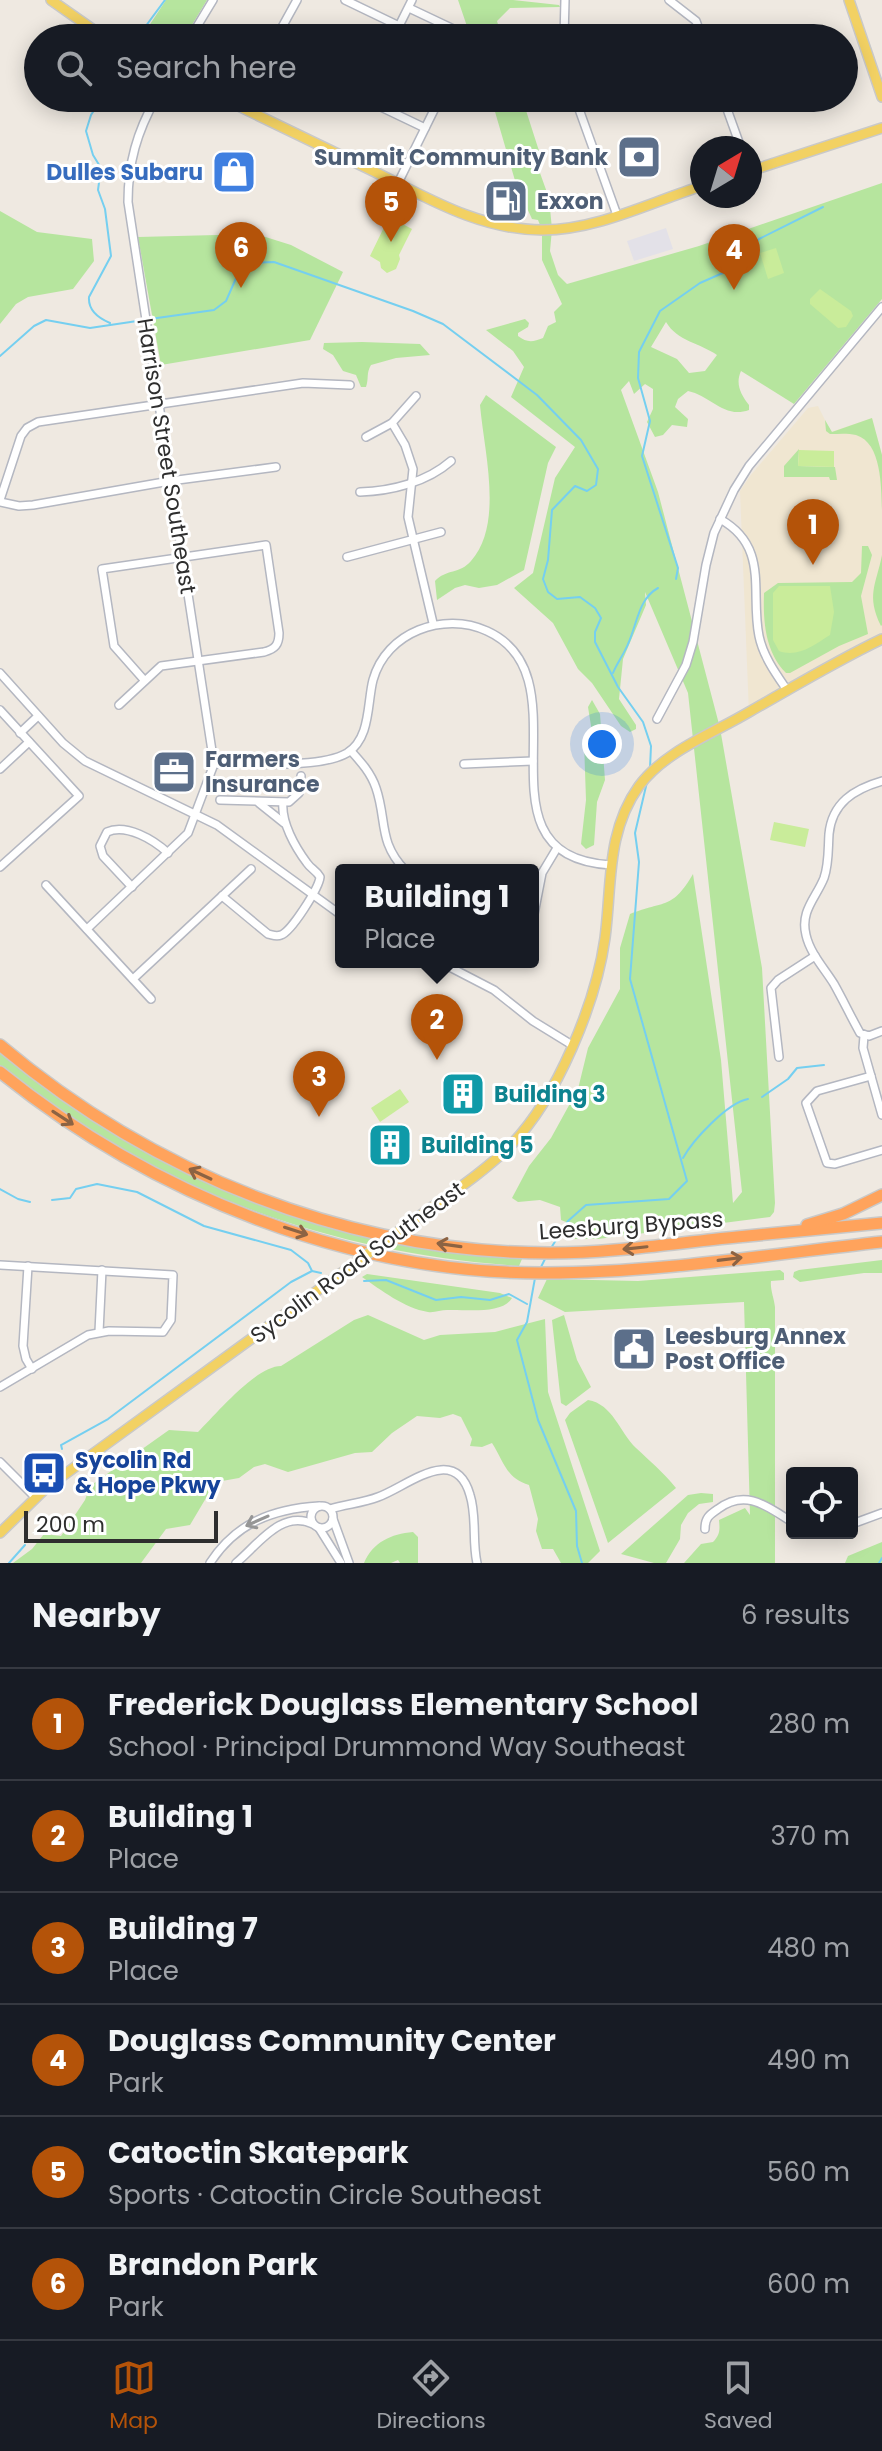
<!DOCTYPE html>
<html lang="en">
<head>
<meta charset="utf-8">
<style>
  body { margin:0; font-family:Poppins,sans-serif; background:#242831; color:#f1f3f6 }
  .controls { position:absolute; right:24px; bottom:24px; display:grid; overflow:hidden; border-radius:8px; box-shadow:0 4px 20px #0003 }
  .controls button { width:72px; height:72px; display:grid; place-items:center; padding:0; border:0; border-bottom:2px solid #363941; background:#171b24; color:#f1f3f6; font:40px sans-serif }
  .compass { position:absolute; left:690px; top:136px; width:72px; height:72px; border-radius:50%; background:#171b24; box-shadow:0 4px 20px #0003; rotate:38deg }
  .scale { position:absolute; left:24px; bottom:20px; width:194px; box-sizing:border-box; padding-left:8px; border:4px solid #2e2e2e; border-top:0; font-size:22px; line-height:28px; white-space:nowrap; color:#2e2e2e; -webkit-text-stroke:6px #fff; paint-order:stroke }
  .you { position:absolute; left:602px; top:744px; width:28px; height:28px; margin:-20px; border:6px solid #fff; border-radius:50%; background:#1a73e8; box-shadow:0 0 0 12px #1a73e833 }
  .badge { display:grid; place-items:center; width:52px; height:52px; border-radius:50%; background:#b45309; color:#fff; font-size:26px; font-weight:700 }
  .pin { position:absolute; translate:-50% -66px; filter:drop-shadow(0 2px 4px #0008) }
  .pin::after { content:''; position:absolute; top:42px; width:28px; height:24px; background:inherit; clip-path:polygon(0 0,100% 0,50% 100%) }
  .popup { position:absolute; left:335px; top:864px; width:204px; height:104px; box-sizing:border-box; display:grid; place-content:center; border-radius:8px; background:#171b24; filter:drop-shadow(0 2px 6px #0005); font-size:26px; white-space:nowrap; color:#9ea1a6 }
  .popup b { font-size:30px; color:#f1f3f6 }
  .popup::after { content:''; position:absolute; left:50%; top:100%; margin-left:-16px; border:16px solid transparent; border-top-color:#171b24 }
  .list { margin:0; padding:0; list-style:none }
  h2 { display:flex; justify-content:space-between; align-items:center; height:104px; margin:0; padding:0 32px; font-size:34px }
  h2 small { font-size:26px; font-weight:400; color:#9ea1a6 }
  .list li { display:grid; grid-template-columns:52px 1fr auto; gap:24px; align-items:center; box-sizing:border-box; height:112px; padding:0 32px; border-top:2px solid #363941 }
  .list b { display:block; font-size:30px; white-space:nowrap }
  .list p { margin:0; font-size:26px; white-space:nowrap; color:#9ea1a6 }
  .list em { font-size:26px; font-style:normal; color:#9ea1a6 }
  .icon { flex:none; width:44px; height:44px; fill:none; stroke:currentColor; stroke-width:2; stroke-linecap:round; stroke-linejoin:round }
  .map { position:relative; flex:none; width:882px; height:1563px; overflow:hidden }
  .search { position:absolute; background:#171b24; box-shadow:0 4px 20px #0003; left:24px; right:24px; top:24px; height:88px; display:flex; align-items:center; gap:20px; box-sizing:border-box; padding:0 28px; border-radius:44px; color:#9ea1a6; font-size:30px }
  .sheet { height:776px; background:#171b24 }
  nav { display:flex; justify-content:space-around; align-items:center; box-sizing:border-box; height:112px; border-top:2px solid #363941; background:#171b24; font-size:22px; color:#9ea1a6 }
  nav a { display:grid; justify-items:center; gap:4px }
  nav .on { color:#b45309 }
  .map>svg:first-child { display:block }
</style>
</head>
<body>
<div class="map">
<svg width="882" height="1563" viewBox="0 0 882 1563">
  <rect width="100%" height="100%" fill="#efe9e1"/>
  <path fill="#e3e1e8" d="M666,228L673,249L634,261L627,241Z"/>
  <path fill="#f0e6d1" d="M818,406L831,432L872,418L882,455V639L749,713L740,491L750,476L808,408Z"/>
  <g fill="#b6e59e" fill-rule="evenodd">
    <path d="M166,0H207L184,38H141Z"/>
    <path d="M458,0H513L559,5L560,7L510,8L497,21L502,38H471Z"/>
    <path d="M491,98H522L540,154V173L549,198L552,229L550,251L558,275L567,284L699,246L882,183V299L794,404L741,371C735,384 741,395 749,405V410C724,419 711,396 688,391L678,399L675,407L688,419L687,427L672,425L663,435L655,437L647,422L653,409V389L645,384L634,394L629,381L621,390L658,492L720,728L762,968L775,1203L774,1212L770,1217L598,1239H568L576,1226L561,1220L560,1207L540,1200L518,1202L512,1198L529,1166L551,1138L578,1089L588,1048L620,989V948L630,914C665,900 672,910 693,874L721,1060L733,1203L742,1192L688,693L645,592L646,605L623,659L619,699L636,725V729L630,732L621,726L592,683L578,669L553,623L514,588L533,573L555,478L575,447L511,397L524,367L513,351L486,330L525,319L529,323L528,327L518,333V336C527,343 533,342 543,338L548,326L556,322L554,312L562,304L542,260V230L538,220L532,219L516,184ZM666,322C677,341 700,343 717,355L705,371L689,373L677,359L651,347Z"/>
    <path d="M0,211L37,232L92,239L94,261L73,289L28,297L16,304L0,324Z"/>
    <path d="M256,234L291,245L343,272L310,340L161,365L138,237Z"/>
    <path d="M362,342L420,344L430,355L396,358L371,365C366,373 369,379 366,387H361L356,375L343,371L333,355L323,349L324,343Z"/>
    <path d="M486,395L556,447L548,463L524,570L497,585L479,588L465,585L455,588L437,600L435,581C446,569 460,574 471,561C504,524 484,452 480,405Z"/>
    <path d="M872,418L882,455V510C881,487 882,443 856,435C848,433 838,434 830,434L826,431L825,420L832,432Z"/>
    <path d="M799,449L798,466L835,467L837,480H830L829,477H784V466Z"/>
    <path d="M862,546H868L872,555L861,596L868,634L839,646L790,673H786C765,652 763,621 764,593L778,583L852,582L861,573Z"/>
    <path d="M882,555V625L881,626C866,595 876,585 882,555Z"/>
    <path d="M592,700L600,714L605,780L597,802L594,845L586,849L581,844L586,800L584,742L592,732L588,707Z"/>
    <path d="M0,1050L46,1087L99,1123L186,1172L227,1191L389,1243L467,1255L522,1259L519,1266C323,1252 153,1189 0,1065Z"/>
    <path d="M882,1260V1273H864L800,1282L793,1277L794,1272L799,1270Z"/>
    <path d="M780,1270L784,1273V1280L771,1281C770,1289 774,1298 775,1307V1563H684L701,1544L713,1542C720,1535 720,1530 719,1520L745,1508L750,1515L744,1302L565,1312L538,1298L547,1279L638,1281Z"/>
    <path d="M367,1274L500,1293L512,1298C502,1315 465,1309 447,1310C441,1310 434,1313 428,1312C404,1308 381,1290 362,1277Z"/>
    <path d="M368,1315L424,1340L440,1335L495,1332L545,1319L548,1392L600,1551L588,1563H561L553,1549H542L536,1531L538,1519L529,1485C506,1478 504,1462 492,1443L482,1447L470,1446L472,1439L461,1417L453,1414L440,1418L417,1416L392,1433L372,1452L355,1453L288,1472L265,1464L254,1467L239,1478L222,1481L209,1493L190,1525L166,1529L141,1563H13L32,1549L44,1534L61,1536L85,1500L90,1486L169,1430L198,1432C216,1414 256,1366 281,1366L354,1320Z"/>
    <path d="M564,1315L577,1360L591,1387L566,1406L561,1403L552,1320Z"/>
    <path d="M588,1400C613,1404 620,1433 636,1448C650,1461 664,1473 676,1488L608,1543L565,1420L570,1413Z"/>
    <path d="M701,1493L713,1494V1502L699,1504L688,1513L681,1525L680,1539L666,1563H654L621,1554L688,1495Z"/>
    <path d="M413,1532L418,1537V1563H400L398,1560L391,1563H364C373,1542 391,1534 413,1532Z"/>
    <path d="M882,1542V1563H845L848,1556Z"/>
  </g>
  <g fill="#c9ec9a">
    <path d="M389,217L412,229L399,255L400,259L396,269L387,273L381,268L380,262L370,256Z"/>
    <path d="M776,248L784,273L768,279L760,253Z"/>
    <path d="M820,289L851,311L853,316L846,327L838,328L810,304V299Z"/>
    <path d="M799,450L834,451V467L798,466Z"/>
    <path d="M779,586H830L834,612L830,635C814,645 798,658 779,651L773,640V593Z"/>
    <path d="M774,822L809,829L805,847L770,840Z"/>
    <path d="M400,1089L409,1102L380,1122L371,1108Z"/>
  </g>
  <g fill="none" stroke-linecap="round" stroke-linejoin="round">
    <g stroke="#75cff0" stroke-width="2">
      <path d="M137,38L165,0"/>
      <path d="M102,98L91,115L86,131L93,155L101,168L98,190L105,209L111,256L89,297C88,310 98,318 110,323"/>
      <path d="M150,319L214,310L226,301L237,276L248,263L274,262L413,311L443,324L537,395L581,440L598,469L596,485L587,491L575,486L552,510L548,560L543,579L548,592L557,599L580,597L595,608L601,618L595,632V642L618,687L643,722L651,746L650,768"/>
      <path d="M0,356L34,326L46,320L90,328L144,320"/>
      <path d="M676,579L678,568L642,456L650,421L638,378L639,352L660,311L700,283L725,272L759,239L823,207"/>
      <path d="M613,673C617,663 624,654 628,644C637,625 638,599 658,588"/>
      <path d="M762,1097L788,1079L797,1068L824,1065"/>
      <path d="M683,1158C693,1140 727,1103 748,1099"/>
      <path d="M0,1189L18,1199L30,1202"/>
      <path d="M52,1200L70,1198L76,1189L97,1184L137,1192L204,1226L291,1250L308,1263L312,1271L321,1273"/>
      <path d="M551,1248L568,1221L586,1205L669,1199L687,1181L630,979L639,862L635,833L647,782"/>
      <path d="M540,1269L546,1257"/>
      <path d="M535,1278L527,1322L517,1340L538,1420L576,1511L577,1546L582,1563"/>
      <path d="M364,1281L386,1280L436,1300L461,1297L490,1300L509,1294L527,1304"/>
      <path d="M62,1449L61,1445L108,1419L291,1282L312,1271"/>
      <path d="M9,1563L25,1545"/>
      <path d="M879,1563L882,1558"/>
    </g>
    <g stroke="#b4b7c1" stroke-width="10">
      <g id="minor">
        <path d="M345,0L399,26"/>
        <path d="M669,0L696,21L702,38"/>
        <path d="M409,8L466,35"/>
        <path d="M190,38L213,0"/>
        <path d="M276,38L297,0"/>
        <path d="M393,38L412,0"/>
        <path d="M564,38L565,0"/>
        <path d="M370,98L381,107L425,128"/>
        <path d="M575,98L617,215"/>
        <path d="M723,98L741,148"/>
        <path d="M398,183L435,108L446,102"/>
        <path d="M392,423L405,445L413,469L408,517L433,623"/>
        <path d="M366,437L392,423L416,396"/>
        <path d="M360,492C392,491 427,482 451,461"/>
        <path d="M0,500L21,436L27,428L38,422L303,383L350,385"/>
        <path d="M0,502L19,506L33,505L170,481L276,467"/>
        <path d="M720,519C770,547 750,592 759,636C763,656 776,674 787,690"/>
        <path d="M347,557L441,532"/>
        <path d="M0,673L63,743L85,761L217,825L341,915"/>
        <path d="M119,705L161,666L264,652C275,649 279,645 279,633L266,545L102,569L114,646L145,681"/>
        <path d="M0,710L79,796L0,867"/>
        <path d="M657,719L686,665L693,642L706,565L714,533L734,490L749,466L882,307"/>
        <path d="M20,733L38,716"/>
        <path d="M351,751C361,762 371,773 376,788C387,820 378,842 405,870"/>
        <path d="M214,764C248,763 320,769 347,753C371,738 367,703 373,680C386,632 444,611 487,631C591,678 465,857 611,865"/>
        <path d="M464,764L533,761"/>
        <path d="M0,769L29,742"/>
        <path d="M882,781C854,789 832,803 829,834C828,849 829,864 824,878C816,898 800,911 806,935C810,953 824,968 834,984C843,1000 851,1017 860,1033L869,1036L882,1031"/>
        <path d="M220,800L289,802L299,793L301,776"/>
        <path d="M259,803L284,823"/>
        <path d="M46,885L151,999"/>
        <path d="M132,887L103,856L100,846L107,832C126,823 154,840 168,853"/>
        <path d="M222,896L268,934C273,935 276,937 281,935C291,932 319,888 320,877C316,870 311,869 307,863C295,847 281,822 283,803"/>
        <path d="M533,919L542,873L557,848"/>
        <path d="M87,929L188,833L214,764L128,202C128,163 137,132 156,98"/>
        <path d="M440,962L494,990L533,1021L572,1045"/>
        <path d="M133,979L251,869"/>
        <path d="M864,1036L863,1048L882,1115"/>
        <path d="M779,1057L771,988L778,980L815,956"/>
        <path d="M871,1076L817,1091L806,1103L827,1163L835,1164L882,1150"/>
        <path d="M0,1265L173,1275L171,1320L163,1332L109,1331L88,1335L0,1387"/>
        <path d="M28,1266L23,1346L26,1359L32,1369"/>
        <path d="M99,1332L102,1270"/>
        <path d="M0,1462L35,1497"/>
        <circle cx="322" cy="1517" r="11"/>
        <path d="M330,1509C346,1504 363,1503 378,1497C408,1486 455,1443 470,1495C477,1517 472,1541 477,1563"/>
        <path d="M333,1519L349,1563"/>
        <path d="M852,1524L882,1513"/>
        <path d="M319,1528L341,1563"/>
        <path d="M705,1529C705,1518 709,1515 718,1509C746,1488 768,1507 792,1522"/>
        <path d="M210,1563C236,1523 272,1509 319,1506"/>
        <path d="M236,1563C258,1545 281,1509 313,1524"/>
      </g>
    </g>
    <g stroke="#c9c9c9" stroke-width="12">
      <g id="major">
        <path d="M51,0L105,38"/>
        <path d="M849,0L882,97"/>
        <path d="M222,98C271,122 321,146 371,170C426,197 479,230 543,230C597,230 651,202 702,186"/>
        <path d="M750,171L882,128"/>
        <path d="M410,1223C444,1198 481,1175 511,1145C557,1098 596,1003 605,938C612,885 606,832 639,786C665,751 712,734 749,712C793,687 836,661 882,639"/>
        <path d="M0,1533L46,1488L347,1269"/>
      </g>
    </g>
    <g stroke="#c9c9c9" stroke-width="14">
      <g id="highway">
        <path d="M0,1045C153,1174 349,1253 550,1253C613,1253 675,1243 737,1237C785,1232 834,1228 882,1223"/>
        <path d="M0,1072C151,1194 349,1274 545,1273C657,1273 771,1254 882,1242"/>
        <path d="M807,1225L843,1214L882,1195"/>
      </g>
    </g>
    <use href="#minor" stroke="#fff" stroke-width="7"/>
    <use href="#major" stroke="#f2d163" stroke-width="9"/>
    <use href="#highway" stroke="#ffa35c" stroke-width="11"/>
    <g stroke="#c9c9c9" stroke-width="12" stroke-linecap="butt">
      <path id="major-bridge" d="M347,1269L410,1223"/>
    </g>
    <use href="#major-bridge" stroke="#f2d163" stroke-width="9"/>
  </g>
  <defs><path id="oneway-shaft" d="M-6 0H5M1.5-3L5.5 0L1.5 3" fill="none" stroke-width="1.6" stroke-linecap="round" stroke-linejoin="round" transform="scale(2)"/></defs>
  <g stroke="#8c6343">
    <use href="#oneway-shaft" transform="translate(63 1118) rotate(33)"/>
    <use href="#oneway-shaft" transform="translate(200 1174) rotate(-155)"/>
    <use href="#oneway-shaft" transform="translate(296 1231) rotate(18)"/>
    <use href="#oneway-shaft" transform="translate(449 1245) rotate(-172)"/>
    <use href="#oneway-shaft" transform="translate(635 1248) rotate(174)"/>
    <use href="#oneway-shaft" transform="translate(730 1259) rotate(-7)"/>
  </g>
  <use stroke="#969696" href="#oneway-shaft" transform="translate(257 1521) rotate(156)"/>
  <defs>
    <g id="bank-square" transform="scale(2.3)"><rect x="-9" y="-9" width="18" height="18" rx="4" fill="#5c6f8a" stroke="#fff"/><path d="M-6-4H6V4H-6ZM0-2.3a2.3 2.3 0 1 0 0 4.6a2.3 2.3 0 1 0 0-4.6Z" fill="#fff"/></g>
    <g id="shop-square" transform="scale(2.3)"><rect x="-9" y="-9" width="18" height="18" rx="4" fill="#3f7fe0" stroke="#fff"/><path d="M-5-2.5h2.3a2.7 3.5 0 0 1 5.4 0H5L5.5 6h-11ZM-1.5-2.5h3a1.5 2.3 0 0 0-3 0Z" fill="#fff"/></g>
    <g id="fuel-square" transform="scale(2.3)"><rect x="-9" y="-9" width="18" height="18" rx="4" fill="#5c6f8a" stroke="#fff"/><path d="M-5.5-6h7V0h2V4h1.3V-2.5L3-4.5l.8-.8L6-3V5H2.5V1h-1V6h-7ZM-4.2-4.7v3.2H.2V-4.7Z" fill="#fff"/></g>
    <g id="office-square" transform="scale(2.3)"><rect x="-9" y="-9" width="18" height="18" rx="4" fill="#5c6f8a" stroke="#fff"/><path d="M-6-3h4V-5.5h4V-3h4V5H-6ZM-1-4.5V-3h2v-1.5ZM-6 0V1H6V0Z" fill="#fff"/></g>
    <g id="building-square" transform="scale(2.3)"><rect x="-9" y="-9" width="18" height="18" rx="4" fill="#0f9aa8" stroke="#fff"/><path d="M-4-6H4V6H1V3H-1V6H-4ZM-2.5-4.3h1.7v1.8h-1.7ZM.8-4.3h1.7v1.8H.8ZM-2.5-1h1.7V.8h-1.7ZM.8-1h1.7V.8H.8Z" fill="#fff"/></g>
    <g id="civic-square" transform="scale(2.3)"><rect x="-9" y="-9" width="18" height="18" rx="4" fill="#5c6f8a" stroke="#fff"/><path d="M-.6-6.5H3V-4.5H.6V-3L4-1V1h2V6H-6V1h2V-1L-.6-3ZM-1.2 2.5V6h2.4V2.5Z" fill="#fff"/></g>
    <g id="bus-square" transform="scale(2.3)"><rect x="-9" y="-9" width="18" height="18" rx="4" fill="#1a4fb4" stroke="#fff"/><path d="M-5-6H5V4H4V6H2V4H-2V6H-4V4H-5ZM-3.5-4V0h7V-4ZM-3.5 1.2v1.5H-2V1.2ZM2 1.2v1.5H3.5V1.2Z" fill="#fff"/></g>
  </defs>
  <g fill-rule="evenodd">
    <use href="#bank-square" x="639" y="157"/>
    <use href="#shop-square" x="234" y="172"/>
    <use href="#fuel-square" x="506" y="201"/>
    <use href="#office-square" x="174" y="772"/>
    <use href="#building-square" x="463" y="1094"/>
    <use href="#building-square" x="390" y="1145"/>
    <use href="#civic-square" x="634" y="1349"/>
    <use href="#bus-square" x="44" y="1473"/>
  </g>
  <g text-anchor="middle" stroke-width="6" stroke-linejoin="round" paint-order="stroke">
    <g font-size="22" font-weight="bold" fill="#4e5e75" stroke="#fff" text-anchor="start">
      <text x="608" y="165" text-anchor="end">Summit Community Bank</text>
      <text x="537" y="209">Exxon</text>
      <text x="205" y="767">Farmers<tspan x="205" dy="25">Insurance</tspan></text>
      <text x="665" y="1344">Leesburg Annex<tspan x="665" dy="25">Post Office</tspan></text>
    </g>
    <g font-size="22" font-weight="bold" fill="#366cbe" stroke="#fff" text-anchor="end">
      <text x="203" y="180">Dulles Subaru</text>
    </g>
    <g font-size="22" fill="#2e2e2e" stroke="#fff">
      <text transform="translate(167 456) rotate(81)" y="8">Harrison Street Southeast</text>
      <text transform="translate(631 1225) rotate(-4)" y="8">Leesburg Bypass</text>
      <text transform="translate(357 1262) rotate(-36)" y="8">Sycolin Road Southeast</text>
    </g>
    <g font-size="22" font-weight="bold" fill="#0d838f" stroke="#fff" text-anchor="start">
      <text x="494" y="1102">Building 3</text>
      <text x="421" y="1153">Building 5</text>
    </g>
    <g font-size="22" font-weight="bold" fill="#164399" stroke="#fff" text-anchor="start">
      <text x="75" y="1468">Sycolin Rd<tspan x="75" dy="25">&amp; Hope Pkwy</tspan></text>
    </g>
  </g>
</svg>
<div class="controls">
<button><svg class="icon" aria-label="locate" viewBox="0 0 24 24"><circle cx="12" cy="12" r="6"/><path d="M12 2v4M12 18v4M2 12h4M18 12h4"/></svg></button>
</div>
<svg class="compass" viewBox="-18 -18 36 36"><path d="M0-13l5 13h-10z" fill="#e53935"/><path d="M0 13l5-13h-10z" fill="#9ea1a6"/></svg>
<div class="scale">200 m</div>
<div class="you"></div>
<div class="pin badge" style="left:813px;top:565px">1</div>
<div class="pin badge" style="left:437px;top:1060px">2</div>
<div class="popup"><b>Building 1</b>Place</div>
<div class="pin badge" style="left:319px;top:1117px">3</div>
<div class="pin badge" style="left:734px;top:290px">4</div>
<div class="pin badge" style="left:391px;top:242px">5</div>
<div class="pin badge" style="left:241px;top:288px">6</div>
<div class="search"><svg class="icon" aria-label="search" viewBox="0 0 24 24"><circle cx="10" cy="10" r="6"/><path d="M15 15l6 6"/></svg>Search here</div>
</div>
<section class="sheet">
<h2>Nearby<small>6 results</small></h2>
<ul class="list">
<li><span class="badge">1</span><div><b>Frederick Douglass Elementary School</b><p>School · Principal Drummond Way Southeast</p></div><em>280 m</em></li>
<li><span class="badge">2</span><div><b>Building 1</b><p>Place</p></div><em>370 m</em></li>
<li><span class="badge">3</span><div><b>Building 7</b><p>Place</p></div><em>480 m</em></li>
<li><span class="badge">4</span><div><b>Douglass Community Center</b><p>Park</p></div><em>490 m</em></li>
<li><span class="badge">5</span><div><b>Catoctin Skatepark</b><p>Sports · Catoctin Circle Southeast</p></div><em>560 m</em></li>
<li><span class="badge">6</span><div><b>Brandon Park</b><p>Park</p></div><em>600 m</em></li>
</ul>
</section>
<nav>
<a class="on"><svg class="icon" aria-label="map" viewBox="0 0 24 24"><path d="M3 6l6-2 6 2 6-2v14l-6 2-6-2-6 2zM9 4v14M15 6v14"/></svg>Map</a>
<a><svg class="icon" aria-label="directions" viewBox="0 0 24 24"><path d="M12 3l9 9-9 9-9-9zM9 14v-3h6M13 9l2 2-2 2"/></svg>Directions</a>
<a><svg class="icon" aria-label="saved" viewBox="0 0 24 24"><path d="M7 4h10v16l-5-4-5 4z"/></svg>Saved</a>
</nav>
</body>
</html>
